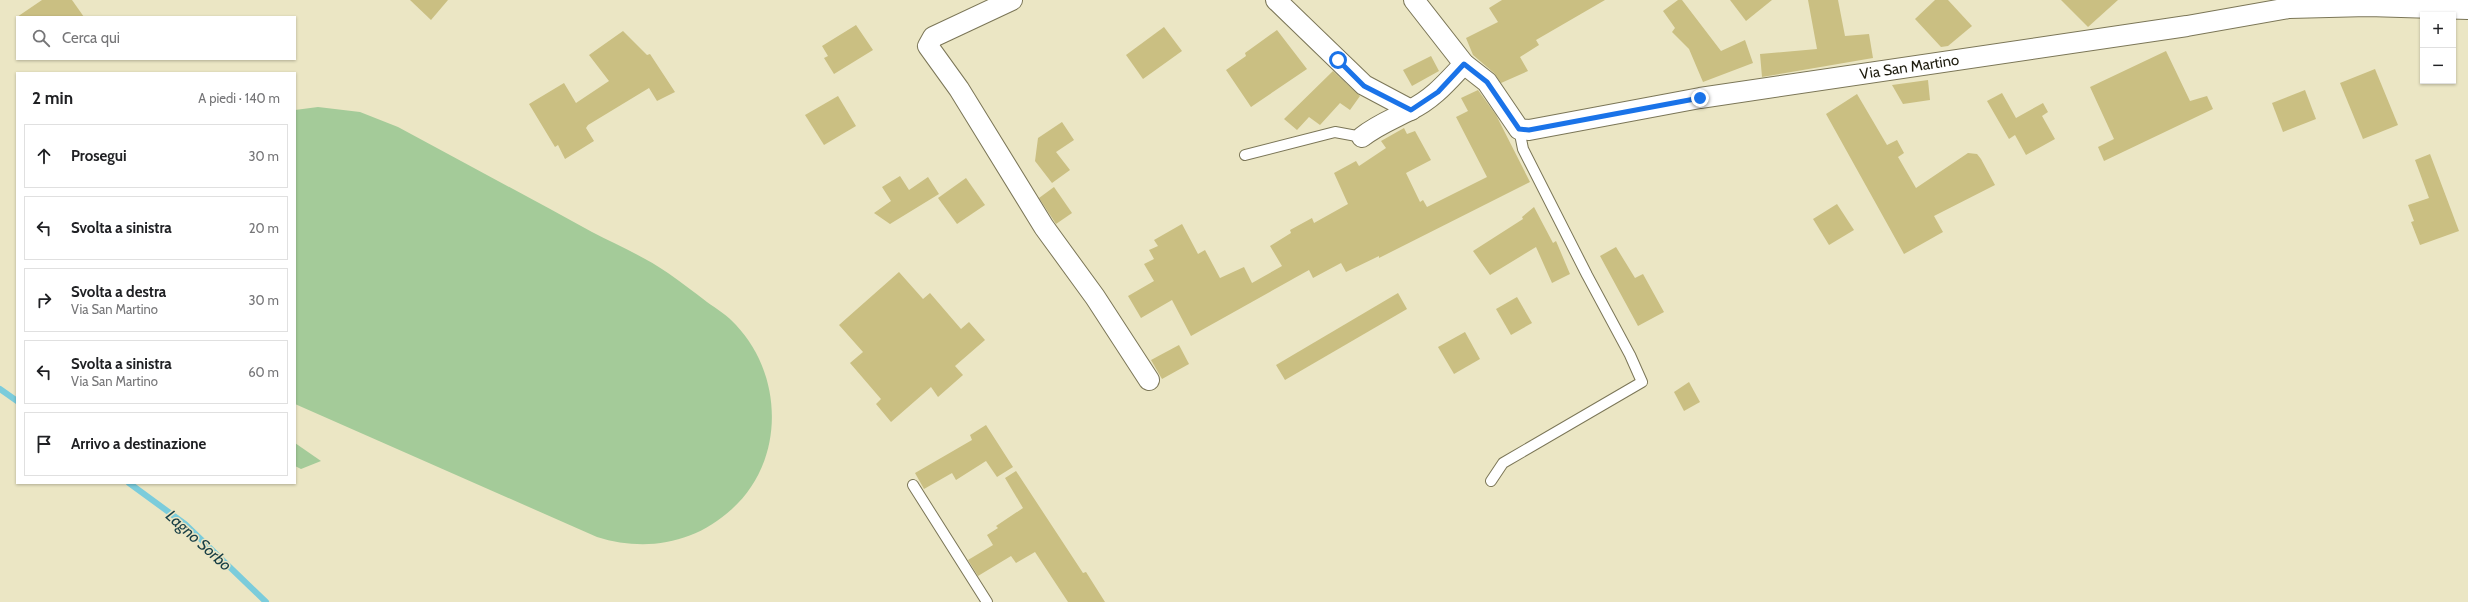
<!DOCTYPE html>
<html lang="it">
<head>
<meta charset="utf-8">
<style>
  body { margin:0; font-family:Cabin,sans-serif; background:#f6f6f6; color:#202124 }
  .controls { position:absolute; right:12px; top:12px; display:grid; overflow:hidden; border-radius:0px; box-shadow:0 1px 3px #0004 }
  .controls button { width:36px; height:36px; display:grid; place-items:center; padding:0; border:0; border-bottom:1px solid #e0e0e0; background:#fff; color:#202124; font:20px sans-serif }
  .stop { position:absolute; width:12px; height:12px; margin:-9px; border:3px solid #1a73e8; border-radius:50%; background:#fff }
  .stop.end { background:#1a73e8; border-color:#fff; box-shadow:0 1px 4px #0008 }
  .list { margin:0; padding:0; list-style:none }
  h2 { display:flex; justify-content:space-between; align-items:center; height:52px; margin:0; padding:0 16px; font-size:17px }
  h2 small { font-size:13px; font-weight:400; color:#757577 }
  .list li { display:grid; grid-template-columns:26px 1fr auto; gap:12px; align-items:center; box-sizing:border-box; height:64px; margin:0 8px 8px; padding:0 8px; border:1px solid #e0e0e0; border-radius:0px }
  .list b { display:block; font-size:15px; white-space:nowrap }
  .list p { margin:0; font-size:13px; white-space:nowrap; color:#757577 }
  .list em { font-size:13px; font-style:normal; color:#757577 }
  .icon { flex:none; width:22px; height:22px; fill:none; stroke:currentColor; stroke-width:2; stroke-linecap:round; stroke-linejoin:round }
  .map { position:relative; flex:none; width:2468px; height:602px; overflow:hidden }
  .search { position:absolute; background:#fff; box-shadow:0 1px 3px #0004; left:16px; top:16px; width:280px; height:44px; display:flex; align-items:center; gap:10px; box-sizing:border-box; padding:0 14px; border-radius:0px; color:#757577; font-size:15px }
  .panel { position:absolute; background:#fff; box-shadow:0 1px 3px #0004; left:16px; top:72px; width:280px; height:412px; border-radius:0px }
  .map>svg:first-child { display:block }
</style>
</head>
<body>
<div class="map">
<svg width="2468" height="602" viewBox="0 0 2468 602">
  <rect width="100%" height="100%" fill="#ebe6c4"/>
  <g fill="#a4cb99">
    <path d="M318,107L360,112L398,127C463,162 528,197 592,232C617,245 645,257 668,273C681,282 694,292 707,302C717,309 728,316 736,325C784,376 785,461 732,509C694,544 645,552 597,537L295,404V110Z"/>
    <path d="M295,443L321,461L301,469L295,466Z"/>
  </g>
  <g fill="none" stroke-linecap="round" stroke-linejoin="round">
    <g stroke="#7bccdb" stroke-width="6">
      <path d="M0,389L17,401"/>
      <path d="M129,483L185,524L266,602"/>
    </g>
  </g>
  <g fill="#cabf82">
    <path d="M42,0H72L84,17H17Z"/>
    <path d="M410,0H448L431,20Z"/>
    <path d="M1502,0H1605L1536,40L1539,45L1520,57L1528,71L1501,83L1494,73L1473,55L1466,38L1498,22L1489,8Z"/>
    <path d="M1678,0H1682L1721,51L1745,40L1753,63L1703,82L1689,49L1672,32L1675,28L1663,11Z"/>
    <path d="M1730,0H1772L1746,21Z"/>
    <path d="M1808,0H1838L1845,36L1869,34L1873,58L1762,77L1760,54L1817,49Z"/>
    <path d="M1935,0H1948L1972,26L1948,46L1941,47L1915,19Z"/>
    <path d="M2061,0H2118L2088,27Z"/>
    <path d="M856,25L873,50L834,74L824,58L828,56L822,46Z"/>
    <path d="M1164,27L1182,51L1143,79L1126,55Z"/>
    <path d="M1277,30L1307,69L1251,107L1226,70L1246,56L1245,53Z"/>
    <path d="M623,31L647,55L650,54L675,92L657,101L649,88L588,125L586,128L594,141L565,159L558,145L555,147L529,104L564,83L576,103L609,81L589,55Z"/>
    <path d="M2166,51L2190,101L2207,96L2213,109L2104,161L2098,147L2114,139L2090,87Z"/>
    <path d="M1431,56L1439,71L1412,86L1403,70Z"/>
    <path d="M2375,69L2398,125L2363,139L2340,83Z"/>
    <path d="M1333,71L1360,96L1350,110L1340,103L1320,125L1309,117L1297,130L1284,119Z"/>
    <path d="M1928,80L1930,100L1903,104L1892,85Z"/>
    <path d="M1478,90L1496,115L1530,182L1379,258V256L1346,272L1341,263L1313,278L1309,270L1191,336L1172,300L1141,318L1128,296L1154,281L1144,264L1154,259L1149,250L1158,246L1154,240L1182,224L1198,254L1205,250L1220,278L1244,267L1252,283L1282,266L1270,246L1291,233L1290,230L1312,218L1314,223L1348,204L1334,173L1356,161L1359,166L1386,148L1381,141L1404,128L1407,134L1415,131L1431,160L1406,173L1420,202L1423,200L1427,207L1487,177L1456,117L1468,111L1461,98Z"/>
    <path d="M2305,90L2316,119L2283,132L2272,103Z"/>
    <path d="M2002,93L2016,118L2043,103L2048,112L2042,116L2055,139L2026,155L2015,135L2009,139L1987,101Z"/>
    <path d="M1857,94L1887,145L1897,140L1904,153L1898,157L1916,188L1968,153L1977,154L1981,159L1995,185L1934,216L1943,232L1904,254L1826,114Z"/>
    <path d="M838,96L856,126L824,145L805,115Z"/>
    <path d="M1062,122L1074,140L1056,152L1070,170L1052,183L1035,161L1038,138Z"/>
    <path d="M2430,154L2459,231L2420,245L2411,222L2414,221L2408,205L2429,198L2415,160Z"/>
    <path d="M900,176L909,190L928,177L939,194L890,224L874,213L891,201L882,187Z"/>
    <path d="M966,178L985,205L957,224L938,198Z"/>
    <path d="M1054,187L1072,213L1056,224L1039,198Z"/>
    <path d="M1837,204L1854,230L1829,245L1813,219Z"/>
    <path d="M1534,207L1553,243L1556,241L1570,274L1552,283L1536,247L1490,275L1473,251L1523,219L1522,217Z"/>
    <path d="M1616,247L1635,278L1643,274L1664,312L1638,326L1600,256Z"/>
    <path d="M899,272L923,299L930,293L961,329L969,322L985,340L955,366L963,375L938,397L931,387L891,422L876,404L881,399L850,363L863,352L839,325Z"/>
    <path d="M1398,293L1407,309L1285,380L1276,365Z"/>
    <path d="M1517,297L1532,323L1511,335L1496,309Z"/>
    <path d="M1465,332L1480,359L1454,374L1438,347Z"/>
    <path d="M1179,345L1189,364L1162,379L1151,360Z"/>
    <path d="M1689,382L1700,402L1684,411L1674,392Z"/>
    <path d="M986,425L1013,467L997,477L986,461L956,480L952,473L924,489L915,473L972,440L970,435Z"/>
    <path d="M1016,471L1083,573L1086,572L1105,602H1068L1035,552L1016,563L1011,556L978,576L968,560L993,545L987,535L998,528L996,526L1023,508L1005,478Z"/>
  </g>
  <g fill="none" stroke-linecap="round" stroke-linejoin="round">
    <g stroke="#7b7657" stroke-width="12">
      <g id="lane">
        <path d="M1245,155L1335,132L1362,137"/>
        <path d="M1491,481L1503,463L1642,382L1630,355L1587,275L1523,149L1519,129"/>
        <path d="M913,485L987,602"/>
      </g>
    </g>
    <g stroke="#7b7657" stroke-width="22">
      <g id="street">
        <path d="M1012,0L933,37L928,46L959,89L1044,227L1095,297L1149,380"/>
        <path d="M1276,0L1364,85L1411,110"/>
        <path id="s1" d="M1414,0L1464,64L1487,82L1519,129L1529,130L1700,98L2187,26L2289,8L2368,6L2468,9"/>
        <path d="M1362,137C1377,125 1393,119 1410,110C1433,99 1447,82 1464,64"/>
      </g>
    </g>
    <use href="#lane" stroke="#fff" stroke-width="10"/>
    <use href="#street" stroke="#fff" stroke-width="20"/>
  </g>
  <g fill="none" stroke-linecap="round" stroke-linejoin="round">
    <path stroke="#1a73e8" stroke-width="5" d="M1338,60L1364,86L1411,110L1438,92L1464,64L1487,82L1519,129L1529,130L1700,98"/>
  </g>
  <g text-anchor="middle" stroke-width="3" stroke-linejoin="round" paint-order="stroke">
    <g font-size="15" fill="#1d1b0e" stroke="#ebe6c4">
      <text dy="5" stroke="none"><textPath href="#s1" startOffset="563">Via San Martino</textPath></text>
    </g>
    <g font-size="16" font-style="italic" fill="#163d44" stroke="#ebe6c4">
      <text transform="translate(199 540) rotate(42)" y="6">Lagno Sorbo</text>
    </g>
  </g>
</svg>
<div class="controls">
<button>+</button>
<button>−</button>
</div>
<div class="stop" style="left:1338px;top:60px"></div>
<div class="stop end" style="left:1700px;top:98px"></div>
<div class="search"><svg class="icon" aria-label="search" viewBox="0 0 24 24"><circle cx="10" cy="10" r="6"/><path d="M15 15l6 6"/></svg>Cerca qui</div>
<section class="panel">
<h2>2 min<small>A piedi · 140 m</small></h2>
<ul class="list">
<li><svg class="icon" aria-label="ahead" viewBox="0 0 24 24"><path d="M12 20V5M6 11l6-6 6 6"/></svg><div><b>Prosegui</b></div><em>30 m</em></li>
<li><svg class="icon" aria-label="left" viewBox="0 0 24 24"><path d="M17 20v-9H6M10 6l-5 5 5 5"/></svg><div><b>Svolta a sinistra</b></div><em>20 m</em></li>
<li><svg class="icon" aria-label="right" viewBox="0 0 24 24"><path d="M7 20v-9h11M14 6l5 5-5 5"/></svg><div><b>Svolta a destra</b><p>Via San Martino</p></div><em>30 m</em></li>
<li><svg class="icon" aria-label="left" viewBox="0 0 24 24"><path d="M17 20v-9H6M10 6l-5 5 5 5"/></svg><div><b>Svolta a sinistra</b><p>Via San Martino</p></div><em>60 m</em></li>
<li><svg class="icon" aria-label="arrive" viewBox="0 0 24 24"><path d="M6 21V4h12l-3 4 3 4H6"/></svg><div><b>Arrivo a destinazione</b></div></li>
</ul>
</section>
</div>
</body>
</html>
